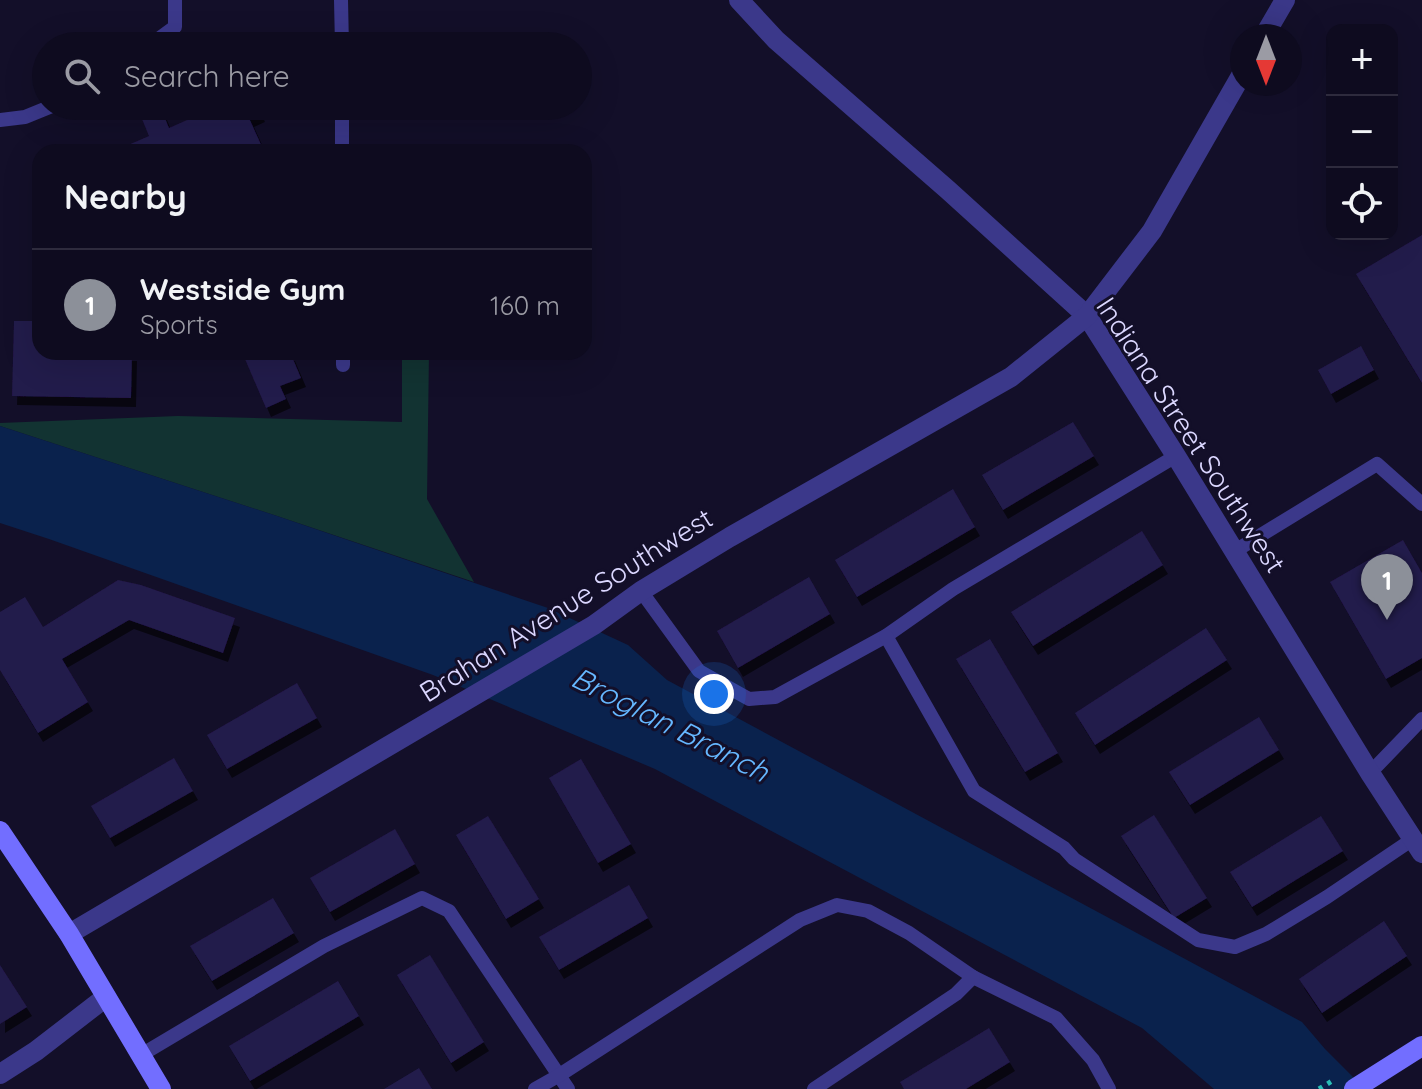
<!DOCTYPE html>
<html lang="en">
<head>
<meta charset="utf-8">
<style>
  body { margin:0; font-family:Quicksand,sans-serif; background:#1c192c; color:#f1f3f6 }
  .controls { position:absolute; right:24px; top:24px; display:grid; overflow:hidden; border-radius:16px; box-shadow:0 8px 32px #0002 }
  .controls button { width:72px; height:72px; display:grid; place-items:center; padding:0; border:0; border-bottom:2px solid #2e2b3d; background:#0e0b1f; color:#f1f3f6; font:40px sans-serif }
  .compass { position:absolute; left:1230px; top:24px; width:72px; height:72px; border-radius:50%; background:#0e0b1f; box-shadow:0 8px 32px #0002; rotate:180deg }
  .you { position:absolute; left:714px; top:694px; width:28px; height:28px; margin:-20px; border:6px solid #fff; border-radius:50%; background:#1a73e8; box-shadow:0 0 0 12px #1a73e833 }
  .badge { display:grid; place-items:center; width:52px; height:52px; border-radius:50%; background:#8c9099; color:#fff; font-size:26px; font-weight:700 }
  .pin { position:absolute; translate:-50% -66px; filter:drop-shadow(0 2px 4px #0008) }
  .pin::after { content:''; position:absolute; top:42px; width:28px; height:24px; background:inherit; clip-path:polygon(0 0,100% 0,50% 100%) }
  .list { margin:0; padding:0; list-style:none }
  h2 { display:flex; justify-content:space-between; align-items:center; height:104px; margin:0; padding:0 32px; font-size:34px }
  h2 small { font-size:26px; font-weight:400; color:#9b9ba4 }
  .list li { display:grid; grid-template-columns:52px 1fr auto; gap:24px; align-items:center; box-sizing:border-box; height:112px; padding:0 32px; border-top:2px solid #2e2b3d }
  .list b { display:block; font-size:30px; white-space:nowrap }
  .list p { margin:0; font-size:26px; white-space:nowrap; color:#9b9ba4 }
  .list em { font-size:26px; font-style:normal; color:#9b9ba4 }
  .icon { flex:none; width:44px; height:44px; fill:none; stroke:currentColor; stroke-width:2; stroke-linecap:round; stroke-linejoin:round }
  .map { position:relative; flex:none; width:1422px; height:1089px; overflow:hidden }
  .search { position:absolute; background:#0e0b1f; box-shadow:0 8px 32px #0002; left:32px; top:32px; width:560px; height:88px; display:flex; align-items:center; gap:20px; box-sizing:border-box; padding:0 28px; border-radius:44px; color:#9b9ba4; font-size:30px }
  .panel { position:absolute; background:#0e0b1f; box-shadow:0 8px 32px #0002; left:32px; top:144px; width:560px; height:216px; border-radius:24px }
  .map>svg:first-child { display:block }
</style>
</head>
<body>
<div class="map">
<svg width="1422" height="1089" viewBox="0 0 1422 1089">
  <defs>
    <filter id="shadow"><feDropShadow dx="5" dy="9" stdDeviation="0" flood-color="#0009"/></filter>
  </defs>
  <rect width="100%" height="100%" fill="#130f29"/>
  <path fill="#123332" d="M402,352H429L427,499L474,582L277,516L0,426V423L178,416L402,422Z"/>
  <path fill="#0a224d" d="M0,426L277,516L548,608L628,645L667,680L1302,1022L1325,1049L1365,1089H1214L1142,1028L655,769L433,675L49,539L0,523Z"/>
  <g fill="#241a4b" filter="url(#shadow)">
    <path d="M138,33L143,46H109Z"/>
    <path d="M142,106H153L156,113L162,111L169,128L219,106H257L260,113L249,118L263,149L255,152H112L149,136L142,119L147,117Z"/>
    <path d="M1422,235V383L1356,274Z"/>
    <path d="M14,321H40V352H132L131,398L12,396Z"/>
    <path d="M1361,346L1374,370L1331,394L1318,370Z"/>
    <path d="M242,352H290L301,378L280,386L286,399L266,408Z"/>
    <path d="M1073,422L1094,456L1003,510L982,475Z"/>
    <path d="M953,489L975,527L857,597L835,560Z"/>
    <path d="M1142,531L1163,565L1033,646L1011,612Z"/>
    <path d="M1403,540L1422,573V658L1386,679L1330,582Z"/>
    <path d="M809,577L830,614L738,668L717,631Z"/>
    <path d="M118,580L141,585L235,618L223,653L129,620L62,659L88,702L38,733L0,670V612L25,597L43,627Z"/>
    <path d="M1206,628L1227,660L1095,745L1075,713Z"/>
    <path d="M990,639L1058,753L1025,772L956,659Z"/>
    <path d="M297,683L317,718L227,769L207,735Z"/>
    <path d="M1259,717L1279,750L1190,805L1169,772Z"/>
    <path d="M174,758L193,791L110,838L91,806Z"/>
    <path d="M581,759L631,844L598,863L549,778Z"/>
    <path d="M1154,815L1207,898L1174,918L1121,836Z"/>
    <path d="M488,816L539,899L506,919L456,835Z"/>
    <path d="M1321,816L1343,851L1252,907L1230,872Z"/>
    <path d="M395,829L415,864L330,912L310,878Z"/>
    <path d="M629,885L648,918L559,970L539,937Z"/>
    <path d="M273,898L294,933L212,981L190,946Z"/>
    <path d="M1384,921L1407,956L1322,1013L1299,979Z"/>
    <path d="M430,955L484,1042L451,1063L397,975Z"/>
    <path d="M0,965L27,1007L0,1024Z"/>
    <path d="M338,981L359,1016L250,1081L229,1046Z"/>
    <path d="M989,1028L1010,1062L966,1089H904L900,1082Z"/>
    <path d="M419,1068L432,1089H384Z"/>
  </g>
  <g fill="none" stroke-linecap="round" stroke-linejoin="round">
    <path stroke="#2abfb7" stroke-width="5" stroke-dasharray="4 6" stroke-linecap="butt" d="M1319,1089L1332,1081"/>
    <g stroke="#3b388a" stroke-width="14">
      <path d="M341,0L342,46"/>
      <path d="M149,46L175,27V0"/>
      <path d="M342,106V152"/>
      <path d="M0,120L25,117L52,106"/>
      <path d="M343,352V365"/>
      <path d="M1235,551L1377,464L1422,504"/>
      <path d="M641,591L699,671L749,699L775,697L886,636L953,589L1176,456"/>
      <path d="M886,636L974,791L1064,848L1074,859L1198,940L1235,947L1266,934L1327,897L1413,839"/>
      <path d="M1370,773L1422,719"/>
      <path d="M141,1055L324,946L422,898L449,911L568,1089"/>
      <path d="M535,1089L558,1076L800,920L837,905L868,911L909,933L973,977L1056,1018L1093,1060L1109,1089"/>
      <path d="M814,1089L956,994L973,977"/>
    </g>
    <g stroke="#3b388a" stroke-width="20">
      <path d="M739,0L776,40L948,190L1087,316L1176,456L1370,773L1422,853"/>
      <path d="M1264,36L1285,0"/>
      <path d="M69,934L594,625L641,591L730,537L1011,377L1087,316L1152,231L1242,74"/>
      <path d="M0,1074L36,1051L106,997"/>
    </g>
    <g stroke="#726eff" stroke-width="20">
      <path d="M0,831L69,934L161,1089"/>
      <path d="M1354,1089L1422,1046"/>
    </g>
  </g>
  <g text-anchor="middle" stroke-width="6" stroke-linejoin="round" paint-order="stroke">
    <g font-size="28" fill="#dbd7ff" stroke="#130f29">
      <text transform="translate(1191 435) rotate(57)" y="10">Indiana Street Southwest</text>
      <text transform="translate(566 605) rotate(-32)" y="10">Brahan Avenue Southwest</text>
    </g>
    <g font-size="30" font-style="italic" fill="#65b7ff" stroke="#130f29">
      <text transform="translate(670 725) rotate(27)" y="10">Broglan Branch</text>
    </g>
  </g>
</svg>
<div class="controls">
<button>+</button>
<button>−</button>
<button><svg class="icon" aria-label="locate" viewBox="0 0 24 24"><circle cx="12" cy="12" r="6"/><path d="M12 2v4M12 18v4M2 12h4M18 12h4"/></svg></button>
</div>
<svg class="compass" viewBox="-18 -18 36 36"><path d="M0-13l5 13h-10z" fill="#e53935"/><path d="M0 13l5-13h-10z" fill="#9b9ba4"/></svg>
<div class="you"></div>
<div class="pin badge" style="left:1387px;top:620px">1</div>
<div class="search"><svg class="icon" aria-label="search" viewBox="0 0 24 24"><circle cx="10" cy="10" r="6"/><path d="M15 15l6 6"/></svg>Search here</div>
<section class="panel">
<h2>Nearby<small></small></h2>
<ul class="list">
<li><span class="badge">1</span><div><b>Westside Gym</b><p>Sports</p></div><em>160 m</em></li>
</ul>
</section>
</div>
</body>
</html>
